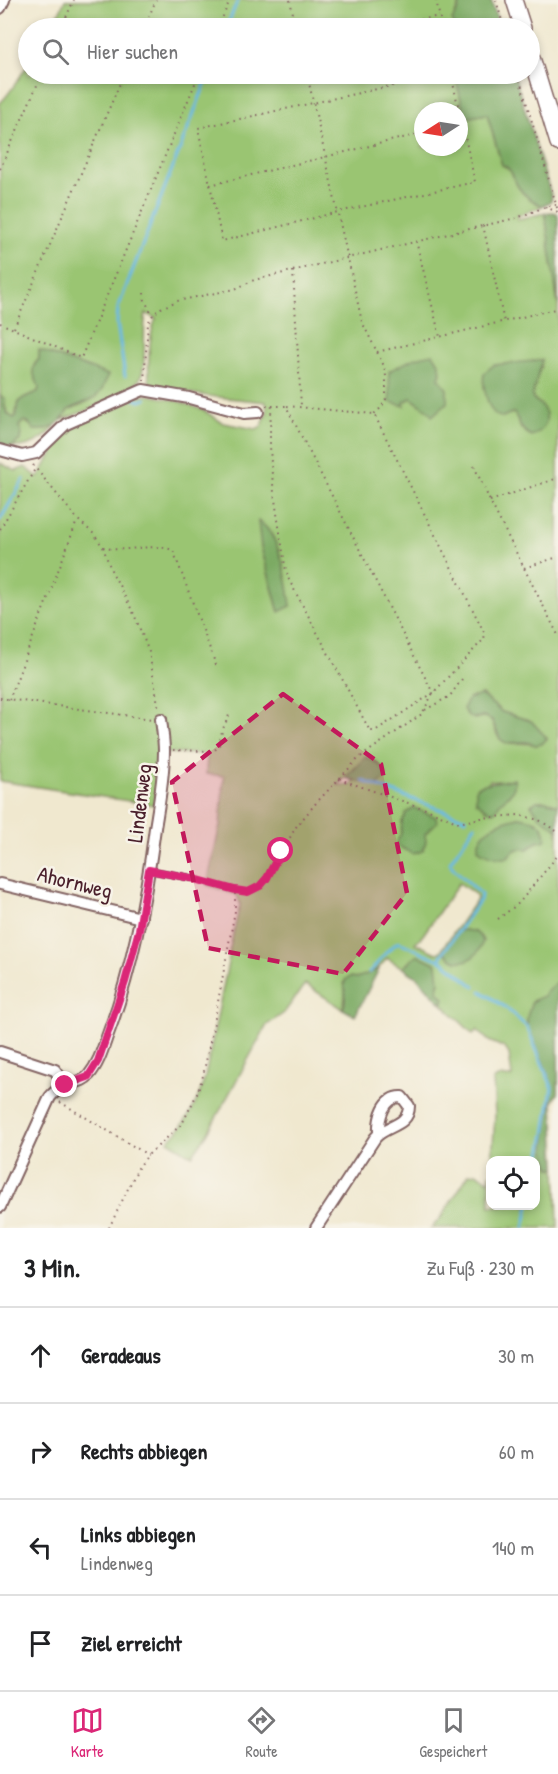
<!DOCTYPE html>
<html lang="de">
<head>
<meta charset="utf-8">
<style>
  body { margin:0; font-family:"Patrick Hand",sans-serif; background:#f6f6f6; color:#202124 }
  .controls { position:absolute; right:18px; bottom:18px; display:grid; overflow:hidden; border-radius:12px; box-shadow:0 3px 9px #0003 }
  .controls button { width:54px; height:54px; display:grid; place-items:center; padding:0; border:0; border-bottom:2px solid #e0e0e0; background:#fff; color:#202124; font:30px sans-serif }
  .compass { position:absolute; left:414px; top:102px; width:54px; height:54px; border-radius:50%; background:#fff; box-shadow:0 3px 9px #0003; rotate:258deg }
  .stop { position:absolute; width:18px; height:18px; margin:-14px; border:4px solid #db2777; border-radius:50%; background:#fff }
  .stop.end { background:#db2777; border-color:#fff; box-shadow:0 2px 6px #0008 }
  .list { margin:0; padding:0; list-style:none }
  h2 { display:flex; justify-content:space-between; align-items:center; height:78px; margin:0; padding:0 24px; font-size:26px }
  h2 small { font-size:20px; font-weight:400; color:#757577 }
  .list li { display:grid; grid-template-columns:39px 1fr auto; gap:18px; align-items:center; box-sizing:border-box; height:96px; padding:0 24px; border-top:2px solid #e0e0e0 }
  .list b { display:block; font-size:22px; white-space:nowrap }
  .list p { margin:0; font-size:20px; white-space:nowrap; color:#757577 }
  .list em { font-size:20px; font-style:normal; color:#757577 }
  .icon { flex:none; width:33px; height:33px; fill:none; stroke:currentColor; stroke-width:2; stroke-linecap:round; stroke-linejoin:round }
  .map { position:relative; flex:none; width:558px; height:1228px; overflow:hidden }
  .search { position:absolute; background:#fff; box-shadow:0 3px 9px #0003; left:18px; right:18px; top:18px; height:66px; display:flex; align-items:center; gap:15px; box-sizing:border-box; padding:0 21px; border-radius:33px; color:#757577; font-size:22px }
  .sheet { height:462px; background:#fff }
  nav { display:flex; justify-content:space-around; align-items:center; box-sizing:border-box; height:84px; border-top:2px solid #e0e0e0; background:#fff; font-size:16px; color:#757577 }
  nav a { display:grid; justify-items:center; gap:3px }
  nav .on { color:#db2777 }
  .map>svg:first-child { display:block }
</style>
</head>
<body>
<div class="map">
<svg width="558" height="1228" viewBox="0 0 558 1228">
  <rect width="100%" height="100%" fill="#f7f3e8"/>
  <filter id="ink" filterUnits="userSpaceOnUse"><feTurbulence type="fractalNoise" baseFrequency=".0167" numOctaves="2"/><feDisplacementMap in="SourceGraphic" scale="12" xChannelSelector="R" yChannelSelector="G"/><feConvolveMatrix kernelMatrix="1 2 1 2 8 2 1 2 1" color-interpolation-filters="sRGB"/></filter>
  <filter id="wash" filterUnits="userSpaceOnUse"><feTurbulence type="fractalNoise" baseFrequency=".008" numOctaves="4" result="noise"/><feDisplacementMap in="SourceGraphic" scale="24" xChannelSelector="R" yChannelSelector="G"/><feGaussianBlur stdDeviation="1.35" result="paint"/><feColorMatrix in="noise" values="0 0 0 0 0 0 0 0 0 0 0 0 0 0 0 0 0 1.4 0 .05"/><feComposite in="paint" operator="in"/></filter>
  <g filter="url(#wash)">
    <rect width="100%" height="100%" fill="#f0e8cf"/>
    <g fill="#9ac572" stroke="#72724e" stroke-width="1.5" fill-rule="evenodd">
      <path d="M65,0H460V1C457,17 450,11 456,28H52Z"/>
      <path d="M28,65V74H455L465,118L487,114L502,165C513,168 513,180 519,188C525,197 534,202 543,206L517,216L518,219L545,213L558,305V805L546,801H537L534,808L540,817L558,829V982L541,998L527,1017V1027L552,1087L545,1135L551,1168H556L558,1228H431L440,1219L469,1174L476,1173L489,1181L490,1173V1206H536V1160H492L495,1115L493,1080L498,1077H512L509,1054L505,1048L489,1041L477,1030L473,1034L442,1004L444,998L438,992L439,982L412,959L403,968L387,958C378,970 366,980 350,977L344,983L346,991L343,1009L305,984L284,1013L267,1025L207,1134L192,1156L168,1141C188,1122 197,1104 205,1077L230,953L229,952L240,904L237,895L207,885L220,825L224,776L206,774L207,754L160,753L154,805L0,781V463L16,471L25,467L38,477L69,427L137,396L150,395L178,401L203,410L223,423L256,429L262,426L267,412L266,402L208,396L152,387C145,378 150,330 156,319L146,313C142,332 147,356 142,374C134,398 83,410 63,420L68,410C86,402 99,400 105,380L39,350V359L34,365C35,371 40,382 39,389C37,399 17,389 16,416L14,418L10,416L4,405L5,402L0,395V103C11,93 19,77 28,65ZM423,111H459V147H423ZM433,355L441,372L439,378L442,384L431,412L411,398L404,402ZM542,365C538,371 532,391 532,397L541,405L521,429L515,413L499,416ZM272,533L275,545L279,612L261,547ZM482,695L502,712L531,721L547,739L536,745C524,741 511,746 503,741C489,733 500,710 474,719L472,697H478ZM366,758L377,762L386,774L377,786L363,781H353L351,785H338ZM490,780L501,782L509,795C501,800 496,807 486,810L485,807ZM519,817L537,821L522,847L512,851L478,844C490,826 499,822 519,817ZM459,883L476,895L477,899L440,952L436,953L415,943L423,935Z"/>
      <path d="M24,421L39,430L56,425C46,439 30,448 12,447L20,440L19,426Z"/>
    </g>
    <g fill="#7baa64" stroke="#626448" stroke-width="1.5">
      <path d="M460,0H491L500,28H456L452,20L459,9Z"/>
      <path d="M455,74H514L552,198L550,202L543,206C534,202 525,197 519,188C513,180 513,168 502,165L487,114L465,118Z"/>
      <path d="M553,212L557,213L558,217V305L545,213Z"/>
      <path d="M39,350L108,375L102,390L95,398L68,410C62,423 50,432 34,430L28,422L24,421L19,426L22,435L20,440L12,447L0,445V395L5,399C5,407 4,414 14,418L16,416C17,396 24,398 38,392L39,387C35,375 28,371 39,359Z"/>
      <path d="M433,354C439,362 443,369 439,378L447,389V403L432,416L430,412L411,398L404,402L405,406L390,402L389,371L415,358Z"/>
      <path d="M542,360L532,397C535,402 541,403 543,408C551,419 544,431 532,436C520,431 521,424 514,413H512C510,413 504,417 502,417C488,417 482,384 484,373L494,365Z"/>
      <path d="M258,521C280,533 288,583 291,606L279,612L261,547Z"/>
      <path d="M481,695L502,712L531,721L547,738L542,744L536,745L526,742L506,743L500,739L492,720L483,716C471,720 469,718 463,709L468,699Z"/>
      <path d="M366,757C376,762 385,766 386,778L377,786L345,778Z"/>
      <path d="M514,779C518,795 500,797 495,811L491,812L476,801V787C489,781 500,782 514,779Z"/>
      <path d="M537,801H546L558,805V829L540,817L531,805Z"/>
      <path d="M414,808L436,817L437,822L425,834L426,841L423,851L413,854L398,846L397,842L401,833L402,822L406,813Z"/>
      <path d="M519,817C534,819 545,822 546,838L544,841L537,842L528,849C518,847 513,850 507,858C499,859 484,855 478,849C478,829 503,820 519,817Z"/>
      <path d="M464,930C473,931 479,932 483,941C478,960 458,970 444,951L459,931Z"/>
      <path d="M418,955L437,964L439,982L438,991L444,998L442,1004L417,977L403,968L412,959Z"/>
      <path d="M379,969L355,1016L343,1009C348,998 343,989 345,980L350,977L357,978Z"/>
      <path d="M558,982V1093L553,1102L556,1168H551C537,1144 553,1114 552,1089C551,1078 533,1040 527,1027V1017L532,1001L544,996L546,992Z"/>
    </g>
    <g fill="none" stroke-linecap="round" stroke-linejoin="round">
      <g stroke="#69b9e4" stroke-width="3">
        <path d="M226,28L238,0"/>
        <path d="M125,376L117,323L118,308L209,74"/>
        <path d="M135,399L140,401L146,399"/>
        <path d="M0,520L24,479"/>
        <path d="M363,781L466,819"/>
        <path d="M440,960L441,956L480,900L481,894L453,868L450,862L475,825"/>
        <path d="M369,972C380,963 387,947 399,942L444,962L475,987"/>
        <path d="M481,991L505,1007L527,1027L552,1087L545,1134L536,1177"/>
        <path d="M524,1228L529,1206"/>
      </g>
    </g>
  </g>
  <g filter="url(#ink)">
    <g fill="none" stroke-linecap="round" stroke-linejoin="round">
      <g stroke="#846564" stroke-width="8">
        <path id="service" d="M149,870L191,878"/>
      </g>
      <g stroke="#846564" stroke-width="14">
        <g id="minor">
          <path d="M0,8L4,0"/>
          <path d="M0,450L22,456L36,453L66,424L143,390L189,398L244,413L258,412"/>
          <path d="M0,884L141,918"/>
          <path d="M0,1052L55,1070L65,1085"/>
          <path d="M0,1207L50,1097C63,1081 81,1085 89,1075C99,1063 103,1048 108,1034C133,968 146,898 155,828C159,803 164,777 164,751C164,740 162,729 161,719"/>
          <path d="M316,1228L375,1138C385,1125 409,1127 409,1106L402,1097C384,1096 378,1118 379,1133"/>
        </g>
      </g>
      <g stroke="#846564" stroke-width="18">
        <g id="secondary">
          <path d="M514,0L523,28"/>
          <path d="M530,51L558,143"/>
        </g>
      </g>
      <g stroke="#846564" stroke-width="2" stroke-dasharray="1.5 4.5" stroke-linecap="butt">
        <path d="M290,0L296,28"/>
        <path d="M436,0L442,28"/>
        <path d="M496,0L504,28"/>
        <path d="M61,28L74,0"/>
        <path d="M144,28L156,0"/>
        <path d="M218,28L230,0"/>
        <path d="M380,28L439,16"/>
        <path d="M307,74L362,322L384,366L386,376V399L381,408L374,414"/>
        <path d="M446,74L198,128L222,241L338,212L475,182L451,74"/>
        <path d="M518,74L558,211"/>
        <path d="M0,169L42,74"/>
        <path d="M210,185L423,133"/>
        <path d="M545,207L558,212"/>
        <path d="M483,225L504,322"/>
        <path d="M416,241L440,337"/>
        <path d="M293,271L301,406"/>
        <path d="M144,293L145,301L153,315"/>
        <path d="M0,323L81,358L199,74"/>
        <path d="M14,328L124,74"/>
        <path d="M377,352L555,309"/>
        <path d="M144,381L148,323L153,315L161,308L177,301L235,289L254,280L516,218C526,215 549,204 556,205"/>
        <path d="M266,406H286L433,693L375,731H370L289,580L285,566C278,514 265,458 272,405"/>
        <path d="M33,465L78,520L94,534L103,547L111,570L134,614L149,652L159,710"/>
        <path d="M474,466L490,501L558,635"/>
        <path d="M490,501L558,478"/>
        <path d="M0,529L35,469"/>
        <path d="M103,547C125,554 150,542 173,550L216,665"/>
        <path d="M524,568L558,557"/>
        <path d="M0,698L152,719"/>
        <path d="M9,700L77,521"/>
        <path d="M425,710L450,696L462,679"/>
        <path d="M173,750L209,751L216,749L219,745L222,731L230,713"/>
        <path d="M339,779L431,811L459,823L481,818L519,815L539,820L558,832"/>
        <path d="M200,880L241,892L254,890L260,886L267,878L296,827L316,803L359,758L422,714L433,693L484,639L485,634L374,414L287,406"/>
        <path d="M498,919L519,903L558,855"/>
        <path d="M60,1102L148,1155"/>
        <path d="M109,1228L138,1168L148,1155L182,1124L197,1094L203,1076L214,1023L235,911V890"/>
      </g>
      <use href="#service" stroke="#fff" stroke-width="5"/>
      <use href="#minor" stroke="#fff" stroke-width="10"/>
      <use href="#secondary" stroke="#fff" stroke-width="15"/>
    </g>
  </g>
  <g fill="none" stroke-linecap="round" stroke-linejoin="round" filter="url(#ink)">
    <path stroke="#db2777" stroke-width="8" d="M65,1085L88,1077L98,1061L125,982L139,930L149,870L191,878L235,890L248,892L260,886L267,878L281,851"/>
  </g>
  <path fill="#c2185b" fill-opacity="0.2" stroke="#c2185b" stroke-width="4.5" stroke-dasharray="12 8" stroke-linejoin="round" d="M283,694L381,764L407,893L343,974L208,948L172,782Z"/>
  <g text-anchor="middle" stroke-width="5" stroke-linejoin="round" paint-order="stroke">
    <g font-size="22" fill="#4a1f2b" stroke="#f7f3e8">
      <text transform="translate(139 803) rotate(-83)" y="8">Lindenweg</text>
      <text transform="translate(75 882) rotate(14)" y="8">Ahornweg</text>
    </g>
  </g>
</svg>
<div class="controls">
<button><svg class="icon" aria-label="locate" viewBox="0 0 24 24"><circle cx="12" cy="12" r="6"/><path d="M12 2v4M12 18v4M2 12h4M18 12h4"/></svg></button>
</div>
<svg class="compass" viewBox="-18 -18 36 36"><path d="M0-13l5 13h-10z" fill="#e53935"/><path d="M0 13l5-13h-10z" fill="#757577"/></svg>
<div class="stop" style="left:281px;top:851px"></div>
<div class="stop end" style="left:65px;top:1085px"></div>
<div class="search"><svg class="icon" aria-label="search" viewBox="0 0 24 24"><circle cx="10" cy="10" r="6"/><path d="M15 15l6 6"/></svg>Hier suchen</div>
</div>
<section class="sheet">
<h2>3 Min.<small>Zu Fuß · 230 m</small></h2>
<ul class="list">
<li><svg class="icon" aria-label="ahead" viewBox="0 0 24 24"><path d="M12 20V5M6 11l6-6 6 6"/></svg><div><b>Geradeaus</b></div><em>30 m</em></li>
<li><svg class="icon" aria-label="right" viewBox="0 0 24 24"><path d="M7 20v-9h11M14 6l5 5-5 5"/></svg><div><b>Rechts abbiegen</b></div><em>60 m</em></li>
<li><svg class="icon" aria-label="left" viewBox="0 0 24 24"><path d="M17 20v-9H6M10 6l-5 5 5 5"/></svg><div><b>Links abbiegen</b><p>Lindenweg</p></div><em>140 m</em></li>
<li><svg class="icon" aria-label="arrive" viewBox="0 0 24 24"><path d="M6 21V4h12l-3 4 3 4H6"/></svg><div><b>Ziel erreicht</b></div></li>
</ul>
</section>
<nav>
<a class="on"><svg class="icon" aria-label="map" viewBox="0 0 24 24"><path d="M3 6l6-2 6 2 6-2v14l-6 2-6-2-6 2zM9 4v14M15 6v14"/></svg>Karte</a>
<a><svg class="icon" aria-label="directions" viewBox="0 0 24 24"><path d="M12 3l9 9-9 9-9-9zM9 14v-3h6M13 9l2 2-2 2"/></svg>Route</a>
<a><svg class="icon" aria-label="saved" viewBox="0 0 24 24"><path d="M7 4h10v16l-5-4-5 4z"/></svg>Gespeichert</a>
</nav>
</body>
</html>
